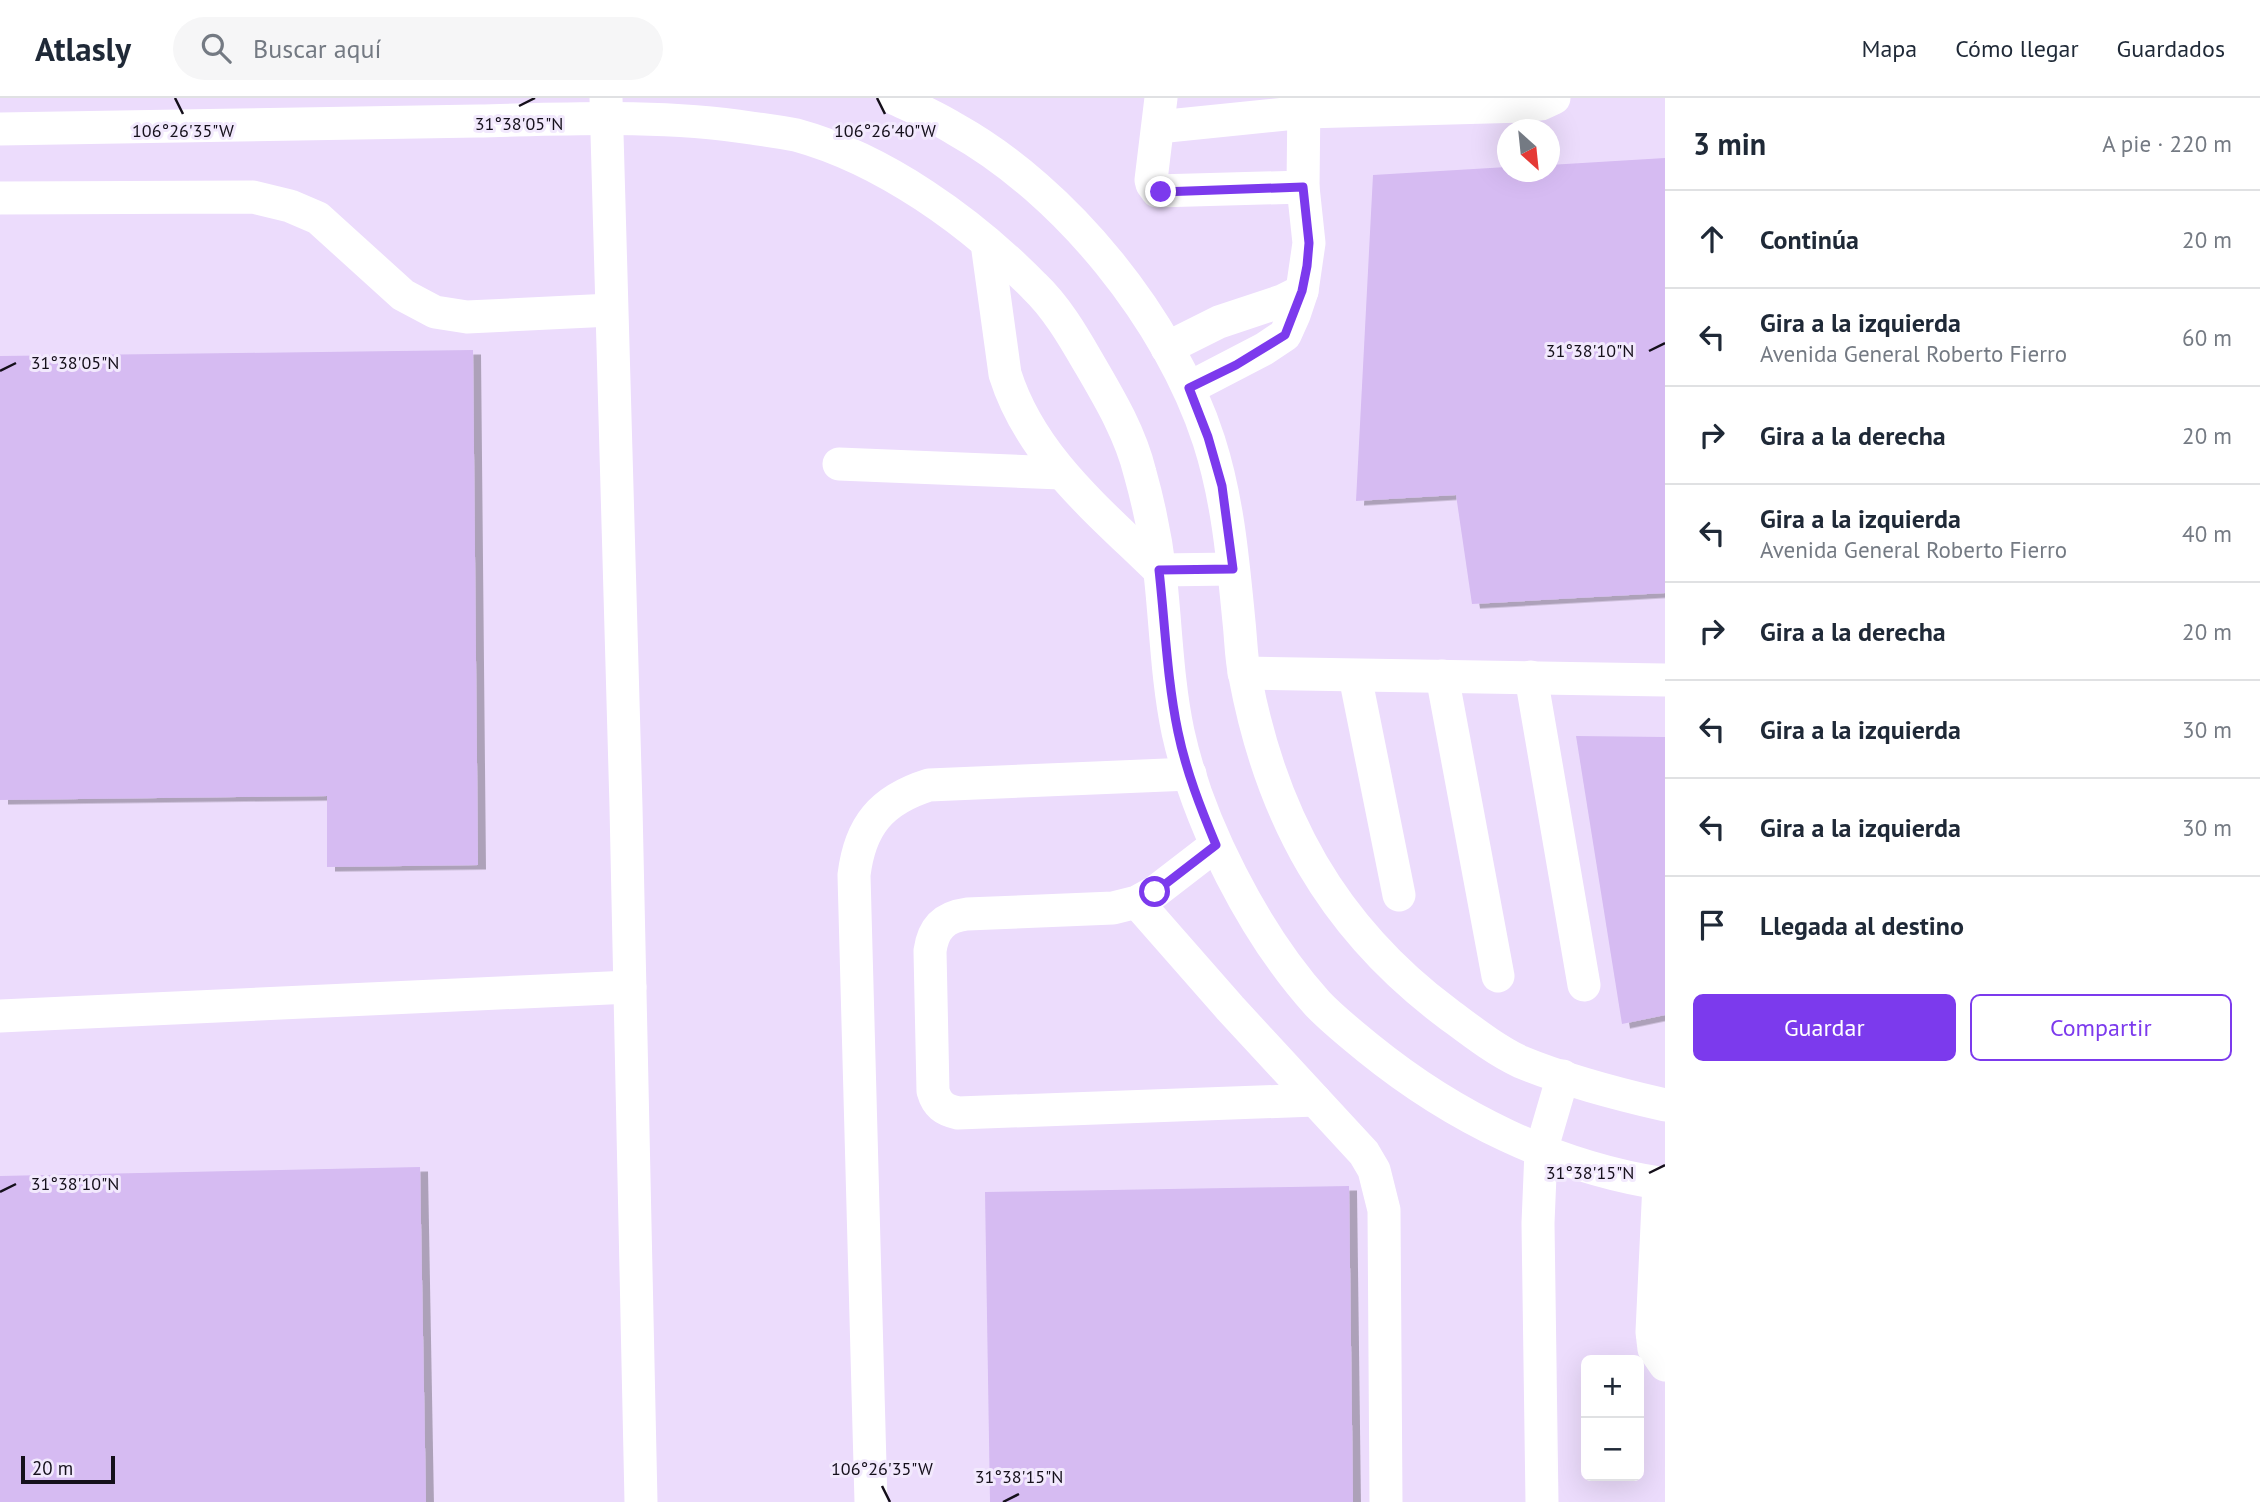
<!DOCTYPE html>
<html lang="es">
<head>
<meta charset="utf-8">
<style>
  body { margin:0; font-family:"PT Sans",sans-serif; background:#f6f6f7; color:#1f2937 }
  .controls { position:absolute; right:21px; bottom:21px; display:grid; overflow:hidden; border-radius:10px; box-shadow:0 7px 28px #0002 }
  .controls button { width:63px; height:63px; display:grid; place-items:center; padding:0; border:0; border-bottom:2px solid #e0e1e3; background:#fff; color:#1f2937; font:35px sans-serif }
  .compass { position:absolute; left:1497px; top:21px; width:63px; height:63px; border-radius:50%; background:#fff; box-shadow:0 7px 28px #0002; rotate:153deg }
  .scale { position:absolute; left:21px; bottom:18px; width:94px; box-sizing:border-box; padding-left:7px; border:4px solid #15101b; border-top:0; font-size:19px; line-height:24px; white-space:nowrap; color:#15101b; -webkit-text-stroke:5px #f2e9fd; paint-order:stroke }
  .stop { position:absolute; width:21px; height:21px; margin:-16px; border:5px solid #7c3aed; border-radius:50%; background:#fff }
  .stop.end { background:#7c3aed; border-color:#fff; box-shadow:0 2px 7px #0008 }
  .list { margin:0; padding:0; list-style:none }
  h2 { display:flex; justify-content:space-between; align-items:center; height:91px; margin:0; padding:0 28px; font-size:30px }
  h2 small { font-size:23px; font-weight:400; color:#747a83 }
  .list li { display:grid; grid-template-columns:46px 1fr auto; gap:21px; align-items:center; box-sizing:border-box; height:98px; padding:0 28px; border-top:2px solid #e0e1e3 }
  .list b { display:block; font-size:26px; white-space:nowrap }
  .list p { margin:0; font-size:23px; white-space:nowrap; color:#747a83 }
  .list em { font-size:23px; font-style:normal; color:#747a83 }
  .actions { display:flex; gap:14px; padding:21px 28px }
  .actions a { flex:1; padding:16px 0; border:2px solid #7c3aed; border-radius:10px; text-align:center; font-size:24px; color:#7c3aed }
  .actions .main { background:#7c3aed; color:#fff }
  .icon { flex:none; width:38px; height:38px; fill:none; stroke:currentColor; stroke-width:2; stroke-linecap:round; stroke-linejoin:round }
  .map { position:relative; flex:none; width:1665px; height:1404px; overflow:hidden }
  header { display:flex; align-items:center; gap:42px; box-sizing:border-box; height:98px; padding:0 35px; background:#fff; border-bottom:2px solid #e0e1e3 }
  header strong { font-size:33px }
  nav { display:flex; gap:38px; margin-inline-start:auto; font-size:24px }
  .search { width:490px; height:63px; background:#f6f6f7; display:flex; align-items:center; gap:18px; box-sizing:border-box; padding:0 24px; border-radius:38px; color:#747a83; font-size:26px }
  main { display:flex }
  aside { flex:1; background:#fff }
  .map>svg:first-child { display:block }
</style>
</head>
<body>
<header>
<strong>Atlasly</strong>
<div class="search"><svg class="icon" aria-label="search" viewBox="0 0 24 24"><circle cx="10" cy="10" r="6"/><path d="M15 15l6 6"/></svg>Buscar aquí</div>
<nav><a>Mapa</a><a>Cómo llegar</a><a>Guardados</a></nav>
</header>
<main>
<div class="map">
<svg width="1665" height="1404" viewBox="0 0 1665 1404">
  <defs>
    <filter id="shadow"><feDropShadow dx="8" dy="4.5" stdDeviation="0" flood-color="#0004"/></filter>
  </defs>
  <rect width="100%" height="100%" fill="#f2e9fd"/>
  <path fill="#ecdcfc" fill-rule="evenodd" d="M0,0H1665V1404H0ZM1507,32H1549V74H1507ZM1586,1262H1639V1378H1586Z"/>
  <g fill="#d6bbf2" filter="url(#shadow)">
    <path d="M1665,60V495L1472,506L1456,397L1356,403L1373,77L1507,69V74H1549V67Z"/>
    <path d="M473,252L478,767L327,769V698L0,702V258Z"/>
    <path d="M1576,638L1665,639V917L1622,926Z"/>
    <path d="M420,1069L426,1404H0V1078Z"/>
    <path d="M1349,1088L1353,1404H990L985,1094Z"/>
  </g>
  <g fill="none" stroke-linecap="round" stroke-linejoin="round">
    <g stroke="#fff" stroke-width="33">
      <path d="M606,0L626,709L641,1404"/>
      <path d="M894,0C915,10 936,19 955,31C1066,93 1170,222 1209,343C1228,402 1233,463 1239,524C1241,542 1241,561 1245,578C1271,718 1332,829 1447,915C1470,932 1495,952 1521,964C1567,983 1617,996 1665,1007"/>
      <path d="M1161,0L1151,82L1152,86L1157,93L1303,89"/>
      <path d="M1158,29L1305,14L1525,8L1541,6L1554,0"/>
      <path d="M0,31C159,28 319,26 478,23C569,21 661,16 751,30C766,32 782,34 796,37C884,61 971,124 1034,188C1056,209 1072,236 1087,262C1108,298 1130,334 1140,375C1149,407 1156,441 1160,475C1166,528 1167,582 1178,634C1198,725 1254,835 1317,905C1332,921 1351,936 1368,950C1453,1019 1556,1070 1665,1086"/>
      <path d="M0,100L253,99L290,108L318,120L403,197L435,214L467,219L611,212"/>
      <path d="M987,145L1005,276C1031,359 1099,413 1159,472L1233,471"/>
      <path d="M1167,250L1219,224L1282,203L1302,193"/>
      <path d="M1189,290L1264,251L1285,237L1294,217L1302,193L1309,145L1303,89L1304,0"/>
      <path d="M839,366L1061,375"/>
      <path d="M1244,575L1665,582"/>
      <path d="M1355,578L1399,797"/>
      <path d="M1442,578L1498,878"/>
      <path d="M1531,579L1584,887"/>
      <path d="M1216,747L1155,794L1137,804L1113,810L967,816C944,819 933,830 930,853L933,993C937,1007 944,1012 958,1015L1315,1002"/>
      <path d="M1137,804L1230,910L1364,1055L1374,1072L1384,1112L1386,1404"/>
      <path d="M0,918L630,889"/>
      <path d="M1659,1085L1652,1234L1654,1251L1665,1267"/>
      <path d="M871,1404L854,777C860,728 881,702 929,687L1190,676"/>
      <path d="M1542,1404L1538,1125L1541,1053L1563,978"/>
    </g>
  </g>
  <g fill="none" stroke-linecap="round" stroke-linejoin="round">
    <path stroke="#7c3aed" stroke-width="9" d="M1155,794L1216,747C1201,711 1186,673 1178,634C1167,581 1165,526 1159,472L1233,471L1222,388L1208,339L1189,290L1236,267L1285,237L1302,193L1307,168L1309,145L1303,89L1161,94"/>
  </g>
  <path fill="none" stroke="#15101b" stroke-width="2.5" d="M175,0L183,16M877,0L885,16M519,8L535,0M1649,253L1665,245M0,273L16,265M1649,1075L1665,1067M0,1094L16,1086M882,1388L890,1404M1003,1404L1019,1396"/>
  <g font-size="18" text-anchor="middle" fill="#15101b" stroke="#f2e9fd" stroke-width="6" stroke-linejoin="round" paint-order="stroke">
    <text x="519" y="32">31°38'05"N</text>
    <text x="183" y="39">106°26'35"W</text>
    <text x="885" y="39">106°26'40"W</text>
    <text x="1590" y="259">31°38'10"N</text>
    <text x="75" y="271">31°38'05"N</text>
    <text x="1590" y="1081">31°38'15"N</text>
    <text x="75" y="1092">31°38'10"N</text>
    <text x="882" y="1377">106°26'35"W</text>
    <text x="1019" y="1385">31°38'15"N</text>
  </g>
</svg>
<div class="controls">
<button>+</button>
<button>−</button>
</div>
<svg class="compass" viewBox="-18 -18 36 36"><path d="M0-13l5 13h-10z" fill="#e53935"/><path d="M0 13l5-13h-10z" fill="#747a83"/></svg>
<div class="scale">20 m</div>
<div class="stop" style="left:1155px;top:794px"></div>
<div class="stop end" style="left:1161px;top:94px"></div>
</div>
<aside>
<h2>3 min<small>A pie · 220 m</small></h2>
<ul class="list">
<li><svg class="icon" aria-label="ahead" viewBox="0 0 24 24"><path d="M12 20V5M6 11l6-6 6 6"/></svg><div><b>Continúa</b></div><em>20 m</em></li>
<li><svg class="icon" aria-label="left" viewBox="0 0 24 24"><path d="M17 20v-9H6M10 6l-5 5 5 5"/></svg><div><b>Gira a la izquierda</b><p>Avenida General Roberto Fierro</p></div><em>60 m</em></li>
<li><svg class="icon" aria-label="right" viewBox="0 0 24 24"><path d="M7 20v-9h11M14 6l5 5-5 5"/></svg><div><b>Gira a la derecha</b></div><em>20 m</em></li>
<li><svg class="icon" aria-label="left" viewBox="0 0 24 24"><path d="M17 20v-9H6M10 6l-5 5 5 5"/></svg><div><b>Gira a la izquierda</b><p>Avenida General Roberto Fierro</p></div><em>40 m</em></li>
<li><svg class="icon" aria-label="right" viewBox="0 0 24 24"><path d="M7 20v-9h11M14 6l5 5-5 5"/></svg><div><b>Gira a la derecha</b></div><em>20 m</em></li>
<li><svg class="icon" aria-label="left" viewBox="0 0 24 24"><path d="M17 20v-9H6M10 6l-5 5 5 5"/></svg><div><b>Gira a la izquierda</b></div><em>30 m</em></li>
<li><svg class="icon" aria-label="left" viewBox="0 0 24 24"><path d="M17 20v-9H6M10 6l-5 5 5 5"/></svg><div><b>Gira a la izquierda</b></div><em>30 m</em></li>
<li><svg class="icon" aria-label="arrive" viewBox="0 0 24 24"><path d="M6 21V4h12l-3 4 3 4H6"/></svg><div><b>Llegada al destino</b></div></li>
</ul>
<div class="actions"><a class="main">Guardar</a><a>Compartir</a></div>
</aside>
</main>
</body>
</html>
